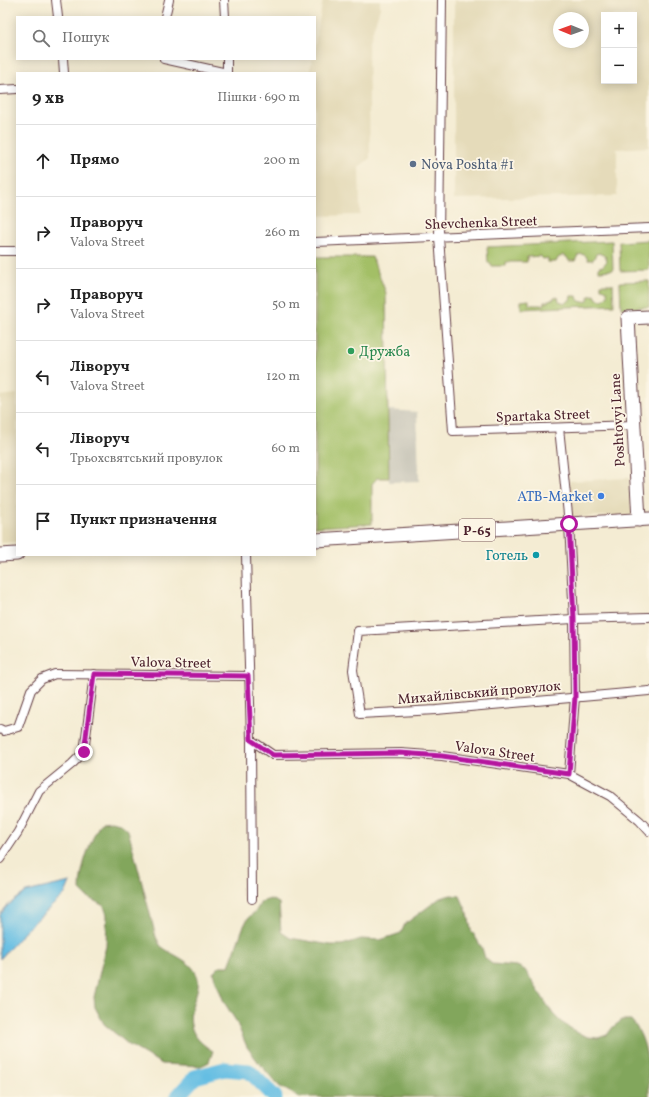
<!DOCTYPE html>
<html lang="uk">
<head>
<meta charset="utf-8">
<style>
  body { margin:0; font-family:Vollkorn,serif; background:#f2f2f2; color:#222 }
  .controls { position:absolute; right:12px; top:12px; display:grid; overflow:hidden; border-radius:0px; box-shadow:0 2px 10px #0003 }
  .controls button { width:36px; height:36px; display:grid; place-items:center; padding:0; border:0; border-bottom:1px solid #e0e0e0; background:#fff; color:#222; font:20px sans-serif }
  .compass { position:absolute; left:553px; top:12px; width:36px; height:36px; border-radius:50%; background:#fff; box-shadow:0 2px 10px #0003; rotate:271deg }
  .stop { position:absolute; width:12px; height:12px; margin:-9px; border:3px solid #b5179e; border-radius:50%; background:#fff }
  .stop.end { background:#b5179e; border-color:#fff; box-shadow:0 1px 4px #0008 }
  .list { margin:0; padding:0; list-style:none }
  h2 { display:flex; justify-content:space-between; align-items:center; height:52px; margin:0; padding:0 16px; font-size:17px }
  h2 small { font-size:13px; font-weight:400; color:#767676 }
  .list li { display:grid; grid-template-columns:26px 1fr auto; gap:12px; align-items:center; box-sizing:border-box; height:72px; padding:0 16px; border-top:1px solid #e0e0e0 }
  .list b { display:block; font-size:15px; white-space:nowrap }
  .list p { margin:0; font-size:13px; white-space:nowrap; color:#767676 }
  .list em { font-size:13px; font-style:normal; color:#767676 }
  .icon { flex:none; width:22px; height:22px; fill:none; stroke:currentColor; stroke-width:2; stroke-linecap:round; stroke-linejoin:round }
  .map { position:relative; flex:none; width:649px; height:1097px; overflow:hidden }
  .search { position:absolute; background:#fff; box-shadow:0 2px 10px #0003; left:16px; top:16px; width:300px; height:44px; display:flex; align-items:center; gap:10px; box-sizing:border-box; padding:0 14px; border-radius:0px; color:#767676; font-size:15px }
  .panel { position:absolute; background:#fff; box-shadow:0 2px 10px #0003; left:16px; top:72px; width:300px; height:484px; border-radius:0px }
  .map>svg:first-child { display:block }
</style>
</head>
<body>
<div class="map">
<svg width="649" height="1097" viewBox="0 0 649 1097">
  <rect width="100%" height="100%" fill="#fcf5e5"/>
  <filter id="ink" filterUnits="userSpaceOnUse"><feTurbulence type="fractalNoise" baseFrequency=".025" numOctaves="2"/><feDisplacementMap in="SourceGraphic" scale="8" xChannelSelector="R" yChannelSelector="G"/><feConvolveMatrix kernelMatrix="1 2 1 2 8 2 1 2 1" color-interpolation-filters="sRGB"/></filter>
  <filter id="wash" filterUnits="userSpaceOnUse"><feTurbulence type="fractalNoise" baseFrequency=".012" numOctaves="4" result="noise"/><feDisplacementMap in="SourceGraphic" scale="16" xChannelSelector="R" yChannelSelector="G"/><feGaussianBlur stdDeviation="0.9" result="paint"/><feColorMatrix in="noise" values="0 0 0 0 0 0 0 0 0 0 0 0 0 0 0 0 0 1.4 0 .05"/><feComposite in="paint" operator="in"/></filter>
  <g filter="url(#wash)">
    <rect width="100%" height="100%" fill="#f4ecd3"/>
    <g fill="#e5dbba" fill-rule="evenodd">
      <path d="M323,0H380V8L368,45L370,158L359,167L360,215L315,216V73H310V70L312,59H315V43Z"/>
      <path d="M454,0H649V147L617,149V196L454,199ZM604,15H634V81H604ZM559,18H583V42H559Z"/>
      <path d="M17,394V542L0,543V396Z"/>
      <path d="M629,478L632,515L571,517L569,481Z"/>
    </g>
    <path fill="#c7c5b8" d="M388,410L417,412L419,481L389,482Z"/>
    <g fill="#a3bf66" stroke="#766f48">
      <path d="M649,240V270L620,271L619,242Z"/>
      <path d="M612,241L613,270L599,271V267L603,266L607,261L606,257L600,253L596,254L593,260H588L586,256L582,254L578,255L575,261H569L567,257L563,255L558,258L556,262H548V258L542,259L541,256L527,257V262H506V266H491V263H488L487,247Z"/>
      <path d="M315,257H372L386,293L389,478H377L372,484V524L315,527Z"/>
      <path d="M649,281V307L621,308L620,282Z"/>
      <path d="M601,284H613L614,305L521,309V301L529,300V305H544V302H548V300L554,299V297H558L559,301L565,303L570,300L571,296H577L578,300L582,302L588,301L589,296L595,295L597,299L603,300L607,296C608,292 606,288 601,288Z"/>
    </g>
    <g fill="#82a65b" stroke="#666243">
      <path d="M111,821L120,823L128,830L156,937C158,940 159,945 162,947C175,957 194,961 198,979C199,987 196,995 193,1003C186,1026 193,1039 213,1051L209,1062L201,1066L162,1064L129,1045L104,1024L95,1007L94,997L106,946L107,915L104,906L87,897L80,890C80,868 90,841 101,822Z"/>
      <path d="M451,895L460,896L468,914L471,930L482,948L485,958L492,964L517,966L525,970L553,1014L561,1022L578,1033L588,1037L598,1038L607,1035L613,1027L622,1020H631C649,1040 649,1071 649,1097H299L279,1086L259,1063L247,1047L236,1021L224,1002L213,973L220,966H229L243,928L248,918L256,911L261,902L270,899L279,903L281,932L290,938L331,945H342L361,939L380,940L401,933L405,924L440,898Z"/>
    </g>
    <path fill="#65bee3" stroke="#586e87" d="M70,882L65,894L28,928L0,959V915L7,906L26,892Z"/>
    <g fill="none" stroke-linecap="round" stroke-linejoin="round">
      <path stroke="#65bee3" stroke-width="15" d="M177,1097L195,1077L225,1069L249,1071L275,1097"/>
    </g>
  </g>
  <g filter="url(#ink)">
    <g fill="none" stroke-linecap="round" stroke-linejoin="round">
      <g stroke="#643e44" stroke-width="10">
        <g id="minor">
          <path d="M56,0L58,17"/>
          <path d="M224,0L225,17"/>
          <path d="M442,0L439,237L453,431L634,425"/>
          <path d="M165,17L169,0"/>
          <path d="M63,59L64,73"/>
          <path d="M164,59L227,73"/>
          <path d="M227,59V73"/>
          <path d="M0,90L17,89"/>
          <path d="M315,242L649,228"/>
          <path d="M0,251H17"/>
          <path d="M559,428L569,524L574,619L575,697L569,774"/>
          <path d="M246,555L251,740L252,899"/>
          <path d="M649,617L574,619L358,631L353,670L360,714L436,710L649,691"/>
          <path d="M0,729L4,731L18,727L31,690L42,679L55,674L248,676"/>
          <path d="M251,740L273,755L401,753L442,756L569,774L610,796L640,821L649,831"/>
          <path d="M0,859L18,832L39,791L72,764L84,752L94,674"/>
        </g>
      </g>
      <g stroke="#643e44" stroke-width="15">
        <g id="primary">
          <path d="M639,520L628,318L649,317"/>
          <path d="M315,540L649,519"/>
          <path d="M0,555L17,554"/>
        </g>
      </g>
      <use href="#minor" stroke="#fff" stroke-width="8"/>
      <use href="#primary" stroke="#fff" stroke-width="13"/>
    </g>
  </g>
  <g fill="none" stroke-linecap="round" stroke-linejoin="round" filter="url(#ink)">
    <path stroke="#b5179e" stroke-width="5" d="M84,752L94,674L248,676L251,740L273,755L400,753L442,756L569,774L575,697L574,619L569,524"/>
  </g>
  <circle fill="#5c6f8a" stroke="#fcf5e5" stroke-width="1.5" cx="413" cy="164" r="4"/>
  <circle fill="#2e9e5b" stroke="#fcf5e5" stroke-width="1.5" cx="351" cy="351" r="4"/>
  <circle fill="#3f7fe0" stroke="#fcf5e5" stroke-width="1.5" cx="601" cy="496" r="4"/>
  <circle fill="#0f9aa8" stroke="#fcf5e5" stroke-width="1.5" cx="536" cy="555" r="4"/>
  <g text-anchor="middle" stroke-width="3.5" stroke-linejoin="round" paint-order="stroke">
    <rect fill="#fcf5e5" stroke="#7f5f63" stroke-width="1" x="459" y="519" width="36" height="22" rx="3"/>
    <g font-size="13" font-weight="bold" fill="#4a1f2b">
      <text x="477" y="535">Р-65</text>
    </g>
    <g font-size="14" fill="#4e5e75" stroke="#fcf5e5" text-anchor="start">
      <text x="421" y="169">Nova Poshta #1</text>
    </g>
    <g font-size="14" fill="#4a1f2b" stroke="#fcf5e5">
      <text transform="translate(481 222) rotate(-2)" y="5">Shevchenka Street</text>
      <text transform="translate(543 415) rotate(-2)" y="5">Spartaka Street</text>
      <text transform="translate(617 420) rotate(-93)" y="5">Poshtovyi Lane</text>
      <text transform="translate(171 662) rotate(1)" y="5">Valova Street</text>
      <text transform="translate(479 692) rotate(-5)" y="5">Михайлівський провулок</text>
      <text transform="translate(495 751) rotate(8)" y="5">Valova Street</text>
    </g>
    <g font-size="14" fill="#27864d" stroke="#fcf5e5" text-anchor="start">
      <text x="359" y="356">Дружба</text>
    </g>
    <g font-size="14" fill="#366cbe" stroke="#fcf5e5" text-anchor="end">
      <text x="593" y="501">ATB-Market</text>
    </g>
    <g font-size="14" fill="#0d838f" stroke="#fcf5e5" text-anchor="end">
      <text x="528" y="560">Готель</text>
    </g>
  </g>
</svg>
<div class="controls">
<button>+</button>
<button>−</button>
</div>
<svg class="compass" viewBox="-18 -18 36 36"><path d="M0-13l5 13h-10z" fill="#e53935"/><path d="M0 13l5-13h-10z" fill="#767676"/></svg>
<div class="stop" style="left:569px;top:524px"></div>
<div class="stop end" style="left:84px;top:752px"></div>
<div class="search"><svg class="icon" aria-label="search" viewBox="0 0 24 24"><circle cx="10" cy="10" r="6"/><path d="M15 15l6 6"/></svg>Пошук</div>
<section class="panel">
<h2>9 хв<small>Пішки · 690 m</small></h2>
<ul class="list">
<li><svg class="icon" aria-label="ahead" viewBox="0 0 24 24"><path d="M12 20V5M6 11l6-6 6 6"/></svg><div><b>Прямо</b></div><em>200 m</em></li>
<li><svg class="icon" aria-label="right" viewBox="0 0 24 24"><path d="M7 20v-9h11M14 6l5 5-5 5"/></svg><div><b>Праворуч</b><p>Valova Street</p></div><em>260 m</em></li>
<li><svg class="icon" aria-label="right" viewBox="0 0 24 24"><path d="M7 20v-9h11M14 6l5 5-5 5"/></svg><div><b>Праворуч</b><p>Valova Street</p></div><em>50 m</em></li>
<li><svg class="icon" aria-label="left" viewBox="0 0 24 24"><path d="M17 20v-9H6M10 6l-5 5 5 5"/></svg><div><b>Ліворуч</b><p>Valova Street</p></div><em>120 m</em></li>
<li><svg class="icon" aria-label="left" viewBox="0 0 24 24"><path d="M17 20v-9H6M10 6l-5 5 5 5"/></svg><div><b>Ліворуч</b><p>Трьохсвятський провулок</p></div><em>60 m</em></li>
<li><svg class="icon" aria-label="arrive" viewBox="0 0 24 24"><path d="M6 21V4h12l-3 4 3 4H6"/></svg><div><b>Пункт призначення</b></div></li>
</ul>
</section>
</div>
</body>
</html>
